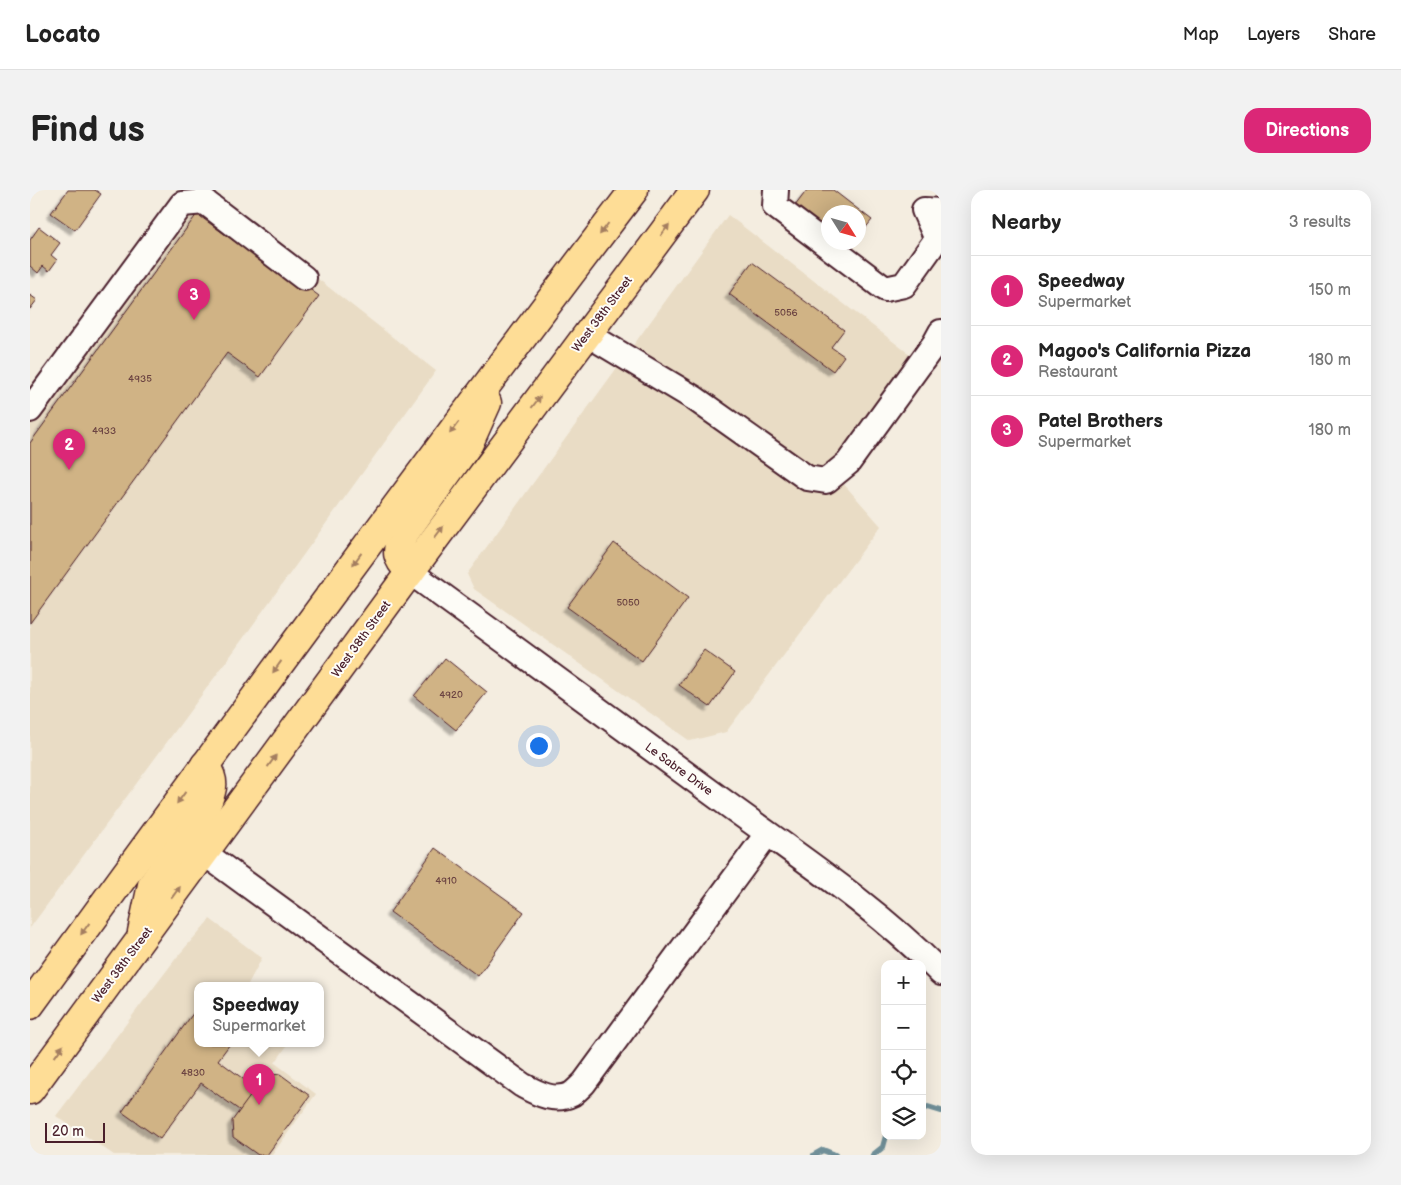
<!DOCTYPE html>
<html lang="en">
<head>
<meta charset="utf-8">
<style>
  body { margin:0; font-family:"Balsamiq Sans",sans-serif; background:#f2f2f2; color:#222 }
  .controls { position:absolute; right:15px; bottom:15px; display:grid; overflow:hidden; border-radius:10px; box-shadow:0 5px 20px #0002 }
  .controls button { width:45px; height:45px; display:grid; place-items:center; padding:0; border:0; border-bottom:1px solid #e0e0e0; background:#fff; color:#222; font:25px sans-serif }
  .compass { position:absolute; left:791px; top:15px; width:45px; height:45px; border-radius:50%; background:#fff; box-shadow:0 5px 20px #0002; rotate:127deg }
  .scale { position:absolute; left:15px; bottom:12px; width:60px; box-sizing:border-box; padding-left:5px; border:2px solid #4a1f2b; border-top:0; font-size:14px; line-height:18px; white-space:nowrap; color:#4a1f2b; -webkit-text-stroke:4px #fdfcf7; paint-order:stroke }
  .you { position:absolute; left:508px; top:555px; width:18px; height:18px; margin:-12px; border:4px solid #fff; border-radius:50%; background:#1a73e8; box-shadow:0 0 0 8px #1a73e833 }
  .badge { display:grid; place-items:center; width:32px; height:32px; border-radius:50%; background:#db2777; color:#fff; font-size:16px; font-weight:700 }
  .pin { position:absolute; translate:-50% -41px; filter:drop-shadow(0 1px 2px #0008) }
  .pin::after { content:''; position:absolute; top:26px; width:18px; height:15px; background:inherit; clip-path:polygon(0 0,100% 0,50% 100%) }
  .popup { position:absolute; left:164px; top:792px; width:130px; height:65px; box-sizing:border-box; display:grid; place-content:center; border-radius:10px; background:#fff; filter:drop-shadow(0 1px 4px #0005); font-size:16px; white-space:nowrap; color:#767676 }
  .popup b { font-size:19px; color:#222 }
  .popup::after { content:''; position:absolute; left:50%; top:100%; margin-left:-10px; border:10px solid transparent; border-top-color:#fff }
  .list { margin:0; padding:0; list-style:none }
  h2 { display:flex; justify-content:space-between; align-items:center; height:65px; margin:0; padding:0 20px; font-size:21px }
  h2 small { font-size:16px; font-weight:400; color:#767676 }
  .list li { display:grid; grid-template-columns:32px 1fr auto; gap:15px; align-items:center; box-sizing:border-box; height:70px; padding:0 20px; border-top:1px solid #e0e0e0 }
  .list b { display:block; font-size:19px; white-space:nowrap }
  .list p { margin:0; font-size:16px; white-space:nowrap; color:#767676 }
  .list em { font-size:16px; font-style:normal; color:#767676 }
  .icon { flex:none; width:28px; height:28px; fill:none; stroke:currentColor; stroke-width:2; stroke-linecap:round; stroke-linejoin:round }
  .map { position:relative; flex:none; width:911px; height:965px; overflow:hidden; border-radius:15px }
  header { display:flex; align-items:center; gap:30px; box-sizing:border-box; height:70px; padding:0 25px; background:#fff; border-bottom:1px solid #e0e0e0 }
  header strong { font-size:24px }
  nav { display:flex; gap:28px; margin-inline-start:auto; font-size:18px }
  .intro { display:flex; align-items:center; justify-content:space-between; box-sizing:border-box; height:120px; padding:0 30px }
  h1 { margin:0; font-size:35px }
  .button { padding:12px 22px; border-radius:15px; background:#db2777; color:#fff; font-size:18px; font-weight:700 }
  main { display:flex; gap:30px; padding:0 30px }
  aside { flex:1; background:#fff; border-radius:15px; box-shadow:0 5px 20px #0002 }
  .map>svg:first-child { display:block }
</style>
</head>
<body>
<header>
<strong>Locato</strong>
<nav><a>Map</a><a>Layers</a><a>Share</a></nav>
</header>
<div class="intro"><h1>Find us</h1><a class="button">Directions</a></div>
<main>
<div class="map">
<svg width="911" height="965" viewBox="0 0 911 965">
  <defs>
    <filter id="shadow"><feDropShadow dx="-4.5" dy="4.5" stdDeviation="1" flood-color="#0004"/></filter>
  </defs>
  <rect width="100%" height="100%" fill="#f4ede0"/>
  <filter id="ink" filterUnits="userSpaceOnUse"><feTurbulence type="fractalNoise" baseFrequency=".02" numOctaves="2"/><feDisplacementMap in="SourceGraphic" scale="10" xChannelSelector="R" yChannelSelector="G"/><feConvolveMatrix kernelMatrix="1 2 1 2 8 2 1 2 1" color-interpolation-filters="sRGB"/></filter>
  <g filter="url(#ink)">
    <g fill="#e9dcc5">
      <path d="M152,0H174L406,181L204,461L0,738V203Z"/>
      <path d="M698,25L899,179L812,292L851,336L696,542L660,551L444,399L437,384Z"/>
      <path d="M180,729L232,768L218,794L220,796H168V854H255L256,857L245,873L286,904L242,965H84L26,926L147,767Z"/>
    </g>
    <g fill="none" stroke-linecap="round" stroke-linejoin="round">
      <g stroke="#6f8f98" stroke-width="6">
        <path d="M892,919L898,917L911,921"/>
        <path d="M784,965L793,960L805,965"/>
        <path d="M843,965L853,957L856,946"/>
      </g>
    </g>
    <g fill="#d0b385" stroke="#4a1f2b" filter="url(#shadow)">
      <path d="M38,0H65L71,4L45,40L21,23Z"/>
      <path d="M777,0H803L842,30L828,47V22H798V42L765,16Z"/>
      <path d="M167,24L241,78L245,73L289,106L230,187L197,163L0,433V253Z"/>
      <path d="M9,37L30,53L21,65L27,70L19,81L13,76L8,83L0,76V50Z"/>
      <path d="M812,52H824L820,58Z"/>
      <path d="M722,72L814,140L801,157L814,166L803,181L699,104Z"/>
      <path d="M0,105L7,110L0,119Z"/>
      <path d="M584,353L658,408L612,471L537,417Z"/>
      <path d="M674,460L705,482L680,517L649,495Z"/>
      <path d="M415,468L457,502L426,540L384,506Z"/>
      <path d="M405,658L494,722L448,786L360,722Z"/>
      <path d="M164,822L168,825V854H200L188,870L228,900L212,922L171,893L130,949L92,922Z"/>
      <path d="M250,884L280,906L237,965H228L203,947L202,931L235,886Z"/>
    </g>
    <g fill="none" stroke-linecap="round" stroke-linejoin="round">
      <g stroke="#4a1f2b" stroke-width="28">
        <g id="minor">
          <path d="M746,0L745,16L855,99L874,95L911,43"/>
          <path d="M907,49L894,20L911,21"/>
          <path d="M557,144L664,208L777,288L796,291L818,273L905,153L911,142"/>
          <path d="M0,220L152,14L175,12L274,88"/>
          <path d="M380,382C486,459 592,537 697,614C771,668 847,718 911,783"/>
          <path d="M174,663L492,895C507,903 524,913 542,904C546,901 550,897 554,893L737,644"/>
        </g>
      </g>
      <g stroke="#4a1f2b" stroke-width="31">
        <g id="major">
          <path d="M380,382C366,368 365,362 373,345L439,253L457,213"/>
          <path d="M112,742L122,695L176,615C184,598 185,590 175,575"/>
          <path d="M0,815C199,542 399,269 604,0"/>
          <path d="M0,900L380,382L665,0"/>
        </g>
      </g>
      <use href="#minor" stroke="#fdfcf7" stroke-width="24"/>
      <use href="#major" stroke="#fedd96" stroke-width="28"/>
    </g>
    <defs><path id="oneway-solid" d="M-6-.8H1V-3.2L6.5 0L1 3.2V.8H-6Z" transform="scale(1.25)"/></defs>
    <g fill="#a47e60">
      <use href="#oneway-solid" transform="translate(574 39) rotate(127)"/>
      <use href="#oneway-solid" transform="translate(635 40) rotate(-53)"/>
      <use href="#oneway-solid" transform="translate(506 212) rotate(-53)"/>
      <use href="#oneway-solid" transform="translate(424 238) rotate(127)"/>
      <use href="#oneway-solid" transform="translate(409 342) rotate(-53)"/>
      <use href="#oneway-solid" transform="translate(327 369) rotate(126)"/>
      <use href="#oneway-solid" transform="translate(247 477) rotate(126)"/>
      <use href="#oneway-solid" transform="translate(242 571) rotate(-54)"/>
      <use href="#oneway-solid" transform="translate(151 608) rotate(126)"/>
      <use href="#oneway-solid" transform="translate(146 702) rotate(-54)"/>
      <use href="#oneway-solid" transform="translate(55 739) rotate(126)"/>
      <use href="#oneway-solid" transform="translate(29 861) rotate(-54)"/>
    </g>
  </g>
  <g text-anchor="middle" stroke-width="4" stroke-linejoin="round" paint-order="stroke">
    <g font-size="10" fill="#6c4442">
      <text x="756" y="126">5056</text>
      <text x="110" y="192">4935</text>
      <text x="74" y="244">4933</text>
      <text x="598" y="416">5050</text>
      <text x="421" y="508">4920</text>
      <text x="416" y="694">4910</text>
      <text x="163" y="886">4830</text>
    </g>
    <g font-size="12" fill="#4a1f2b" stroke="#fdfcf7">
      <text transform="translate(572 124) rotate(-53)" y="4">West 38th Street</text>
      <text transform="translate(331 449) rotate(-54)" y="4">West 38th Street</text>
      <text transform="translate(649 579) rotate(36)" y="4">Le Sabre Drive</text>
      <text transform="translate(92 775) rotate(-53)" y="4">West 38th Street</text>
    </g>
  </g>
</svg>
<div class="controls">
<button>+</button>
<button>−</button>
<button><svg class="icon" aria-label="locate" viewBox="0 0 24 24"><circle cx="12" cy="12" r="6"/><path d="M12 2v4M12 18v4M2 12h4M18 12h4"/></svg></button>
<button><svg class="icon" aria-label="layers" viewBox="0 0 24 24"><path d="M12 4l9 5-9 5-9-5zM3 14l9 5 9-5"/></svg></button>
</div>
<svg class="compass" viewBox="-18 -18 36 36"><path d="M0-13l5 13h-10z" fill="#e53935"/><path d="M0 13l5-13h-10z" fill="#767676"/></svg>
<div class="scale">20 m</div>
<div class="you"></div>
<div class="pin badge" style="left:229px;top:915px">1</div>
<div class="popup"><b>Speedway</b>Supermarket</div>
<div class="pin badge" style="left:39px;top:280px">2</div>
<div class="pin badge" style="left:164px;top:130px">3</div>
</div>
<aside>
<h2>Nearby<small>3 results</small></h2>
<ul class="list">
<li><span class="badge">1</span><div><b>Speedway</b><p>Supermarket</p></div><em>150 m</em></li>
<li><span class="badge">2</span><div><b>Magoo's California Pizza</b><p>Restaurant</p></div><em>180 m</em></li>
<li><span class="badge">3</span><div><b>Patel Brothers</b><p>Supermarket</p></div><em>180 m</em></li>
</ul>
</aside>
</main>
</body>
</html>
